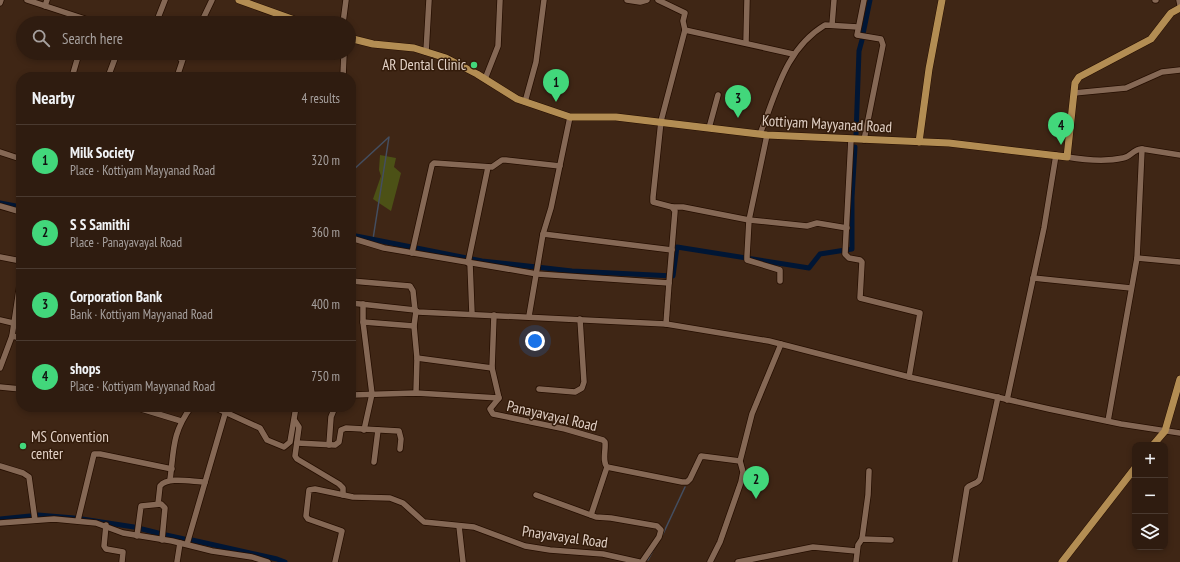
<!DOCTYPE html>
<html lang="en">
<head>
<meta charset="utf-8">
<style>
  body { margin:0; font-family:"PT Sans Narrow",sans-serif; background:#3b291e; color:#f1f3f6 }
  .controls { position:absolute; right:12px; bottom:12px; display:grid; overflow:hidden; border-radius:8px; box-shadow:0 2px 6px #0003 }
  .controls button { width:36px; height:36px; display:grid; place-items:center; padding:0; border:0; border-bottom:1px solid #4a3a30; background:#2f1c10; color:#f1f3f6; font:20px sans-serif }
  .you { position:absolute; left:535px; top:341px; width:14px; height:14px; margin:-10px; border:3px solid #fff; border-radius:50%; background:#1a73e8; box-shadow:0 0 0 6px #1a73e833 }
  .badge { display:grid; place-items:center; width:26px; height:26px; border-radius:50%; background:#42d77b; color:#111; font-size:13px; font-weight:700 }
  .pin { position:absolute; translate:-50% -33px; filter:drop-shadow(0 1px 2px #0008) }
  .pin::after { content:''; position:absolute; top:21px; width:14px; height:12px; background:inherit; clip-path:polygon(0 0,100% 0,50% 100%) }
  .list { margin:0; padding:0; list-style:none }
  h2 { display:flex; justify-content:space-between; align-items:center; height:52px; margin:0; padding:0 16px; font-size:17px }
  h2 small { font-size:13px; font-weight:400; color:#a7a19f }
  .list li { display:grid; grid-template-columns:26px 1fr auto; gap:12px; align-items:center; box-sizing:border-box; height:72px; padding:0 16px; border-top:1px solid #4a3a30 }
  .list b { display:block; font-size:15px; white-space:nowrap }
  .list p { margin:0; font-size:13px; white-space:nowrap; color:#a7a19f }
  .list em { font-size:13px; font-style:normal; color:#a7a19f }
  .icon { flex:none; width:22px; height:22px; fill:none; stroke:currentColor; stroke-width:2; stroke-linecap:round; stroke-linejoin:round }
  .map { position:relative; flex:none; width:1180px; height:562px; overflow:hidden }
  .search { position:absolute; background:#2f1c10; box-shadow:0 2px 6px #0003; left:16px; top:16px; width:340px; height:44px; display:flex; align-items:center; gap:10px; box-sizing:border-box; padding:0 14px; border-radius:22px; color:#a7a19f; font-size:15px }
  .panel { position:absolute; background:#2f1c10; box-shadow:0 2px 6px #0003; left:16px; top:72px; width:340px; height:340px; border-radius:16px }
  .map>svg:first-child { display:block }
</style>
</head>
<body>
<div class="map">
<svg width="1180" height="562" viewBox="0 0 1180 562">
  <rect width="100%" height="100%" fill="#3f2615"/>
  <path fill="#4c5116" d="M380,155L396,158L394,167L401,173L391,211L373,199L381,176L379,170Z"/>
  <g fill="none" stroke-linecap="round" stroke-linejoin="round">
    <g stroke="#444e60" stroke-width="1.5">
      <path d="M351,172L389,137L373,239"/>
      <path d="M663,534L685,487"/>
      <path d="M648,560L655,547"/>
    </g>
    <g stroke="#001635" stroke-width="5">
      <path d="M863,34L870,0"/>
      <path d="M856,135L859,51L862,40"/>
      <path d="M0,203L21,207"/>
      <path d="M351,235L482,261L572,271L673,276L677,247L809,268L820,254L852,249V197L855,147"/>
      <path d="M38,515L74,518"/>
      <path d="M0,519L30,516"/>
      <path d="M82,519L134,527"/>
      <path d="M142,529L158,533"/>
      <path d="M166,535L184,539"/>
      <path d="M192,540L277,559L285,562"/>
    </g>
    <g stroke="#250e01" stroke-width="7">
      <g id="minor">
        <path d="M27,0L97,23"/>
        <path d="M627,0L640,2L647,0"/>
        <path d="M658,0L685,13L683,21L685,30L793,54"/>
        <path d="M864,0L857,35L881,39L883,45L864,140"/>
        <path d="M1155,0H1156"/>
        <path d="M1179,0L1180,5"/>
        <path d="M0,3L1,0"/>
        <path d="M45,6L47,0"/>
        <path d="M156,23L165,0"/>
        <path d="M201,23L212,0"/>
        <path d="M343,23L346,0"/>
        <path d="M832,25L834,0"/>
        <path d="M746,43L747,0"/>
        <path d="M426,52L429,0"/>
        <path d="M175,53L182,60"/>
        <path d="M72,77L79,53"/>
        <path d="M108,77L117,53"/>
        <path d="M177,77L185,53"/>
        <path d="M343,77L344,53"/>
        <path d="M485,79L498,46L500,0"/>
        <path d="M1074,93L1126,88L1162,72L1180,70"/>
        <path d="M525,102L536,62L544,0"/>
        <path d="M709,128L718,95"/>
        <path d="M760,134C776,94 785,49 825,25L858,27"/>
        <path d="M767,135L749,220L747,256V260L780,270V281"/>
        <path d="M851,139L845,254L849,258L860,260L862,262L860,298L920,313L909,377"/>
        <path d="M0,152L21,159"/>
        <path d="M1067,157C1085,160 1105,162 1123,158C1131,157 1133,149 1142,149L1180,155"/>
        <path d="M0,206L21,212"/>
        <path d="M672,207H683L749,220L807,226L817,223L847,228"/>
        <path d="M543,234L672,250"/>
        <path d="M351,238L384,248L537,274L669,283L675,211L672,207L653,202V197L661,121L685,30"/>
        <path d="M412,253L432,165L434,163L492,167L502,160H506L560,166"/>
        <path d="M0,257L21,261"/>
        <path d="M1137,258L1180,262"/>
        <path d="M468,263L488,167"/>
        <path d="M470,263L472,314"/>
        <path d="M1033,278L1131,288"/>
        <path d="M351,281L410,286L413,291L415,310L418,312L666,324L769,341L909,377L1049,409L1121,424L1180,433"/>
        <path d="M351,303L415,310"/>
        <path d="M363,304V322L372,394L364,430"/>
        <path d="M494,315L492,368L499,398L490,409L493,414L565,429L603,440L605,442C606,450 602,461 607,467L682,482H687L690,479L701,456L740,461"/>
        <path d="M529,316L543,234L551,208L570,117"/>
        <path d="M0,320L13,323"/>
        <path d="M363,322L414,326"/>
        <path d="M666,324L669,283"/>
        <path d="M12,336L21,338"/>
        <path d="M417,358L492,368"/>
        <path d="M0,368L12,336L21,277"/>
        <path d="M0,387L21,389"/>
        <path d="M539,389L575,392L582,388L584,382L580,319"/>
        <path d="M416,393L417,358L414,326L416,311"/>
        <path d="M351,395L416,393L499,398"/>
        <path d="M1007,400L1044,228L1056,155"/>
        <path d="M135,407L181,421"/>
        <path d="M214,407L260,428L267,440L284,447L290,442L296,407"/>
        <path d="M295,421L299,427L295,456L297,459L339,484L343,488V495"/>
        <path d="M1108,421L1137,258L1142,149"/>
        <path d="M297,443L335,445L339,442L341,430L346,428L399,431L401,439L400,449"/>
        <path d="M329,445L331,417L335,407"/>
        <path d="M374,462L378,430"/>
        <path d="M0,466L23,473L29,477L35,520"/>
        <path d="M170,480C174,449 172,433 191,407"/>
        <path d="M536,495L596,517L611,518L657,526L661,530L659,537L642,562"/>
        <path d="M158,504L160,486C168,476 193,482 205,482"/>
        <path d="M591,515L607,467"/>
        <path d="M78,520L94,454H100L172,469"/>
        <path d="M0,523L54,519L96,523L123,533L172,541L212,551L252,557L268,562"/>
        <path d="M106,525L104,546L106,549L123,552L122,562"/>
        <path d="M459,526L463,562"/>
        <path d="M137,536L141,506L161,504L165,508L162,540"/>
        <path d="M862,539L868,495L869,471"/>
        <path d="M187,544L227,407"/>
        <path d="M177,562L180,543"/>
        <path d="M335,562L342,531L308,519L306,516L309,490L315,489L353,497L390,498L403,503L424,522L474,527L525,546L550,550L603,554L639,562"/>
        <path d="M710,562L720,542L741,482L743,472L740,461L752,414L781,344"/>
        <path d="M738,562L813,547L856,551"/>
        <path d="M856,562L858,545L862,539L891,540"/>
        <path d="M955,562L967,488C971,483 977,485 980,479L998,397"/>
      </g>
    </g>
    <g stroke="#250e01" stroke-width="8">
      <g id="major">
        <path d="M239,0L303,23"/>
        <path d="M349,38L373,44L414,48L446,58L477,74L517,99L570,117H616L767,135L949,143L1067,157L1075,83L1079,77L1151,39L1171,13L1180,8"/>
        <path d="M919,142L929,69L942,0"/>
        <path d="M1153,445L1165,431L1180,379"/>
        <path d="M1062,562L1135,468"/>
      </g>
    </g>
    <use href="#minor" stroke="#856855" stroke-width="5.5"/>
    <use href="#major" stroke="#b38d53" stroke-width="7"/>
  </g>
  <g fill="#42d77b" stroke="#341c0b" stroke-width="1.5">
    <circle cx="474" cy="65" r="4"/>
    <circle cx="23" cy="446" r="4"/>
  </g>
  <g text-anchor="middle" stroke-width="3" stroke-linejoin="round" paint-order="stroke">
    <g font-size="15" fill="#e2d1c6" stroke="#341c0b" text-anchor="end">
      <text x="466" y="70">AR Dental Clinic</text>
      <text x="31" y="442" text-anchor="start">MS Convention<tspan x="31" dy="17">center</tspan></text>
    </g>
    <g font-size="15" fill="#e2d1c6" stroke="#341c0b">
      <text transform="translate(827 124) rotate(3)" y="5">Kottiyam Mayyanad Road</text>
      <text transform="translate(552 416) rotate(13)" y="5">Panayavayal Road</text>
      <text transform="translate(565 537) rotate(8)" y="5">Pnayavayal Road</text>
    </g>
  </g>
</svg>
<div class="controls">
<button>+</button>
<button>−</button>
<button><svg class="icon" aria-label="layers" viewBox="0 0 24 24"><path d="M12 4l9 5-9 5-9-5zM3 14l9 5 9-5"/></svg></button>
</div>
<div class="you"></div>
<div class="pin badge" style="left:556px;top:102px">1</div>
<div class="pin badge" style="left:756px;top:499px">2</div>
<div class="pin badge" style="left:738px;top:118px">3</div>
<div class="pin badge" style="left:1061px;top:145px">4</div>
<div class="search"><svg class="icon" aria-label="search" viewBox="0 0 24 24"><circle cx="10" cy="10" r="6"/><path d="M15 15l6 6"/></svg>Search here</div>
<section class="panel">
<h2>Nearby<small>4 results</small></h2>
<ul class="list">
<li><span class="badge">1</span><div><b>Milk Society</b><p>Place · Kottiyam Mayyanad Road</p></div><em>320 m</em></li>
<li><span class="badge">2</span><div><b>S S Samithi</b><p>Place · Panayavayal Road</p></div><em>360 m</em></li>
<li><span class="badge">3</span><div><b>Corporation Bank</b><p>Bank · Kottiyam Mayyanad Road</p></div><em>400 m</em></li>
<li><span class="badge">4</span><div><b>shops</b><p>Place · Kottiyam Mayyanad Road</p></div><em>750 m</em></li>
</ul>
</section>
</div>
</body>
</html>
